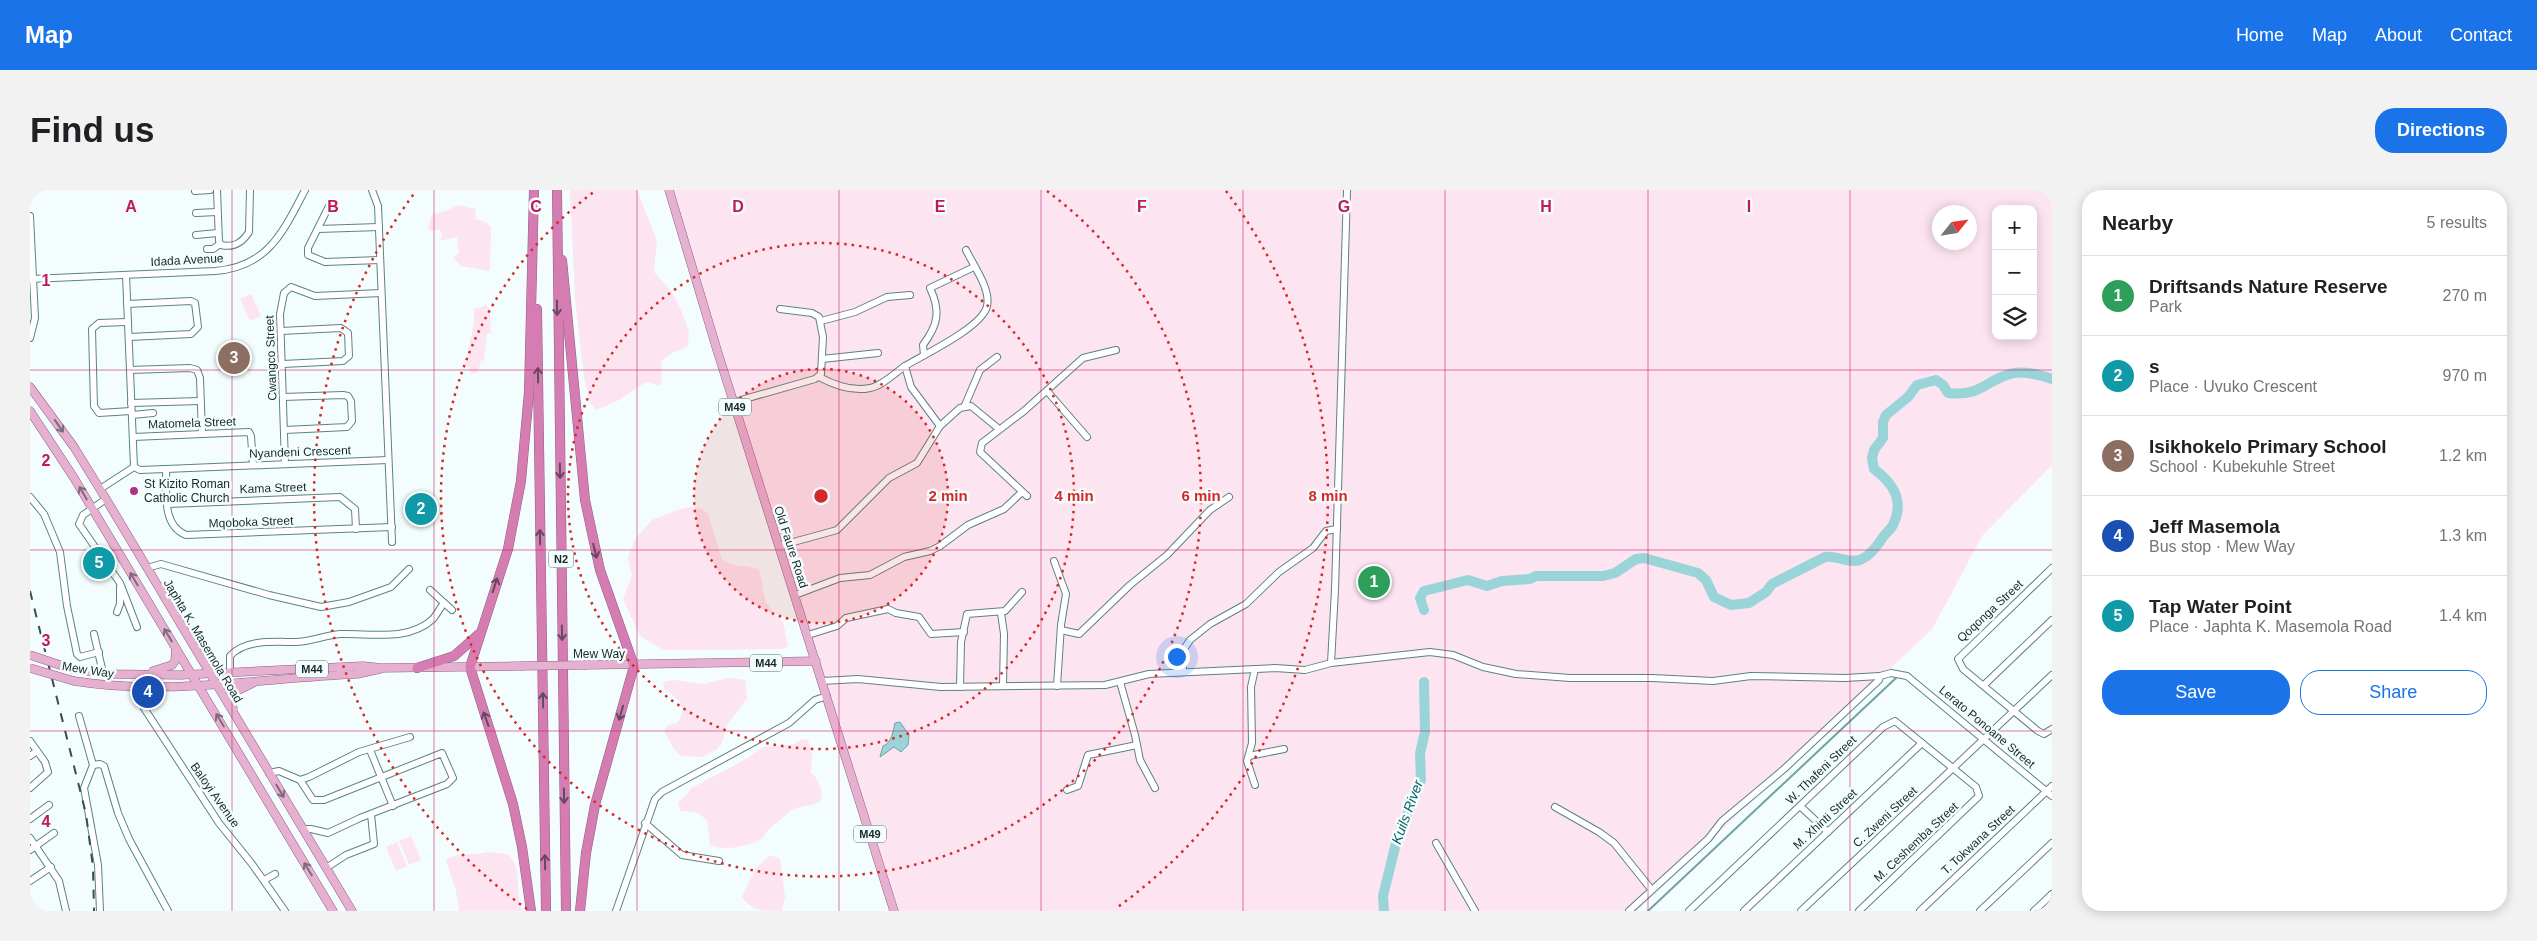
<!DOCTYPE html>
<html lang="en">
<head>
<meta charset="utf-8">
<style>
  body { margin:0; font-family:Arial,sans-serif; background:#f2f2f2; color:#202124 }
  .controls { position:absolute; right:15px; top:15px; display:grid; overflow:hidden; border-radius:10px; box-shadow:0 2px 12px #0003 }
  .controls button { width:45px; height:45px; display:grid; place-items:center; padding:0; border:0; border-bottom:1px solid #e0e0e0; background:#fff; color:#202124; font:25px sans-serif }
  .compass { position:absolute; left:1902px; top:15px; width:45px; height:45px; border-radius:50%; background:#fff; box-shadow:0 2px 12px #0003; rotate:60deg }
  .you { position:absolute; left:1146px; top:466px; width:18px; height:18px; margin:-12px; border:4px solid #fff; border-radius:50%; background:#1a73e8; box-shadow:0 0 0 8px #1a73e833 }
  .badge { display:grid; place-items:center; width:32px; height:32px; border-radius:50%; background:#1a73e8; color:#fff; font-size:16px; font-weight:700 }
  .pin { position:absolute; translate:-50% -50%; border:2px solid #fff; box-shadow:0 1px 5px #0006 }
  .list { margin:0; padding:0; list-style:none }
  h2 { display:flex; justify-content:space-between; align-items:center; height:65px; margin:0; padding:0 20px; font-size:21px }
  h2 small { font-size:16px; font-weight:400; color:#757577 }
  .list li { display:grid; grid-template-columns:32px 1fr auto; gap:15px; align-items:center; box-sizing:border-box; height:80px; padding:0 20px; border-top:1px solid #e0e0e0 }
  .list b { display:block; font-size:19px; white-space:nowrap }
  .list p { margin:0; font-size:16px; white-space:nowrap; color:#757577 }
  .list em { font-size:16px; font-style:normal; color:#757577 }
  .actions { display:flex; gap:10px; padding:15px 20px }
  .actions a { flex:1; padding:11px 0; border:1px solid #1a73e8; border-radius:20px; text-align:center; font-size:18px; color:#1a73e8 }
  .actions .main { background:#1a73e8; color:#fff }
  .icon { flex:none; width:28px; height:28px; fill:none; stroke:currentColor; stroke-width:2; stroke-linecap:round; stroke-linejoin:round }
  .map { position:relative; flex:none; width:2022px; height:721px; overflow:hidden; border-radius:20px }
  header { display:flex; align-items:center; gap:30px; box-sizing:border-box; height:70px; padding:0 25px; background:#1a73e8; color:#fff }
  header strong { font-size:24px }
  nav { display:flex; gap:28px; margin-inline-start:auto; font-size:18px }
  .intro { display:flex; align-items:center; justify-content:space-between; box-sizing:border-box; height:120px; padding:0 30px }
  h1 { margin:0; font-size:35px }
  .button { padding:12px 22px; border-radius:20px; background:#1a73e8; color:#fff; font-size:18px; font-weight:700 }
  main { display:flex; gap:30px; padding:0 30px }
  aside { flex:1; background:#fff; border-radius:20px; box-shadow:0 2px 12px #0003 }
  .map>svg:first-child { display:block }
</style>
</head>
<body>
<header>
<strong>Map</strong>
<nav><a>Home</a><a>Map</a><a>About</a><a>Contact</a></nav>
</header>
<div class="intro"><h1>Find us</h1><a class="button">Directions</a></div>
<main>
<div class="map">
<svg width="2022" height="721" viewBox="0 0 2022 721">
  <rect width="100%" height="100%" fill="#f4fdfd"/>
  <g fill="#fce4f1" fill-rule="evenodd">
    <path d="M540,0H607L627,51L624,82L641,101L649,115L659,141L658,156L638,165L631,172L632,192L628,196L619,192L614,193L589,210L566,220L560,213L554,188L545,108Z"/>
    <path d="M644,0H2022V275L1952,346L1903,438L1607,721H865L666,88ZM1966,19H2003V146H1966ZM1910,22H1940V52H1910Z"/>
    <path d="M428,15L446,19L445,29L456,32L461,38L460,81L431,76L423,68L429,63L427,47L410,51L412,45L409,39L401,41L398,39L402,24L416,21Z"/>
    <path d="M221,104L231,126L220,131L210,109Z"/>
    <path d="M456,114L460,121L461,143L457,144L454,171L451,170L448,182L441,184L439,177L435,175L444,133V118L452,117Z"/>
    <path d="M660,317L672,319L678,324L692,369C707,380 717,373 729,380C737,407 728,409 753,432L758,456L753,459L633,460L610,446L593,409L602,386L598,367L605,349L622,330L647,320Z"/>
    <path d="M698,488L715,490L717,508L697,535L692,553L686,560L671,567L651,566L643,558L634,541L638,535L647,533C660,517 647,507 634,499L633,492L644,490L673,494Z"/>
    <path d="M772,549L778,550L782,564L781,583C787,587 789,593 791,599C798,619 770,614 762,620C755,626 748,631 741,637C737,640 735,646 731,649C717,657 695,661 680,655L677,630L666,622L650,621L648,612L658,604L660,599L716,569L733,557L765,554Z"/>
    <path d="M381,646L391,670L379,675L369,651Z"/>
    <path d="M367,652L377,676L366,681L356,657Z"/>
    <path d="M458,662L478,664C494,680 483,702 493,721H429L426,701L416,670C429,661 443,666 458,662Z"/>
    <path d="M740,665L750,669L755,707L752,721C732,721 722,721 712,707L726,678Z"/>
  </g>
  <path fill="#99d5d8" stroke="#72a1a3" d="M870,532L879,545L878,555L871,562L864,557L850,567L853,556C862,553 863,541 865,533Z"/>
  <g fill="none" stroke-linecap="round" stroke-linejoin="round">
    <path stroke="#72a1a3" stroke-width="2" d="M1618,721L1866,488"/>
    <g stroke="#99d5d8" stroke-width="10">
      <path d="M1394,420L1390,408L1394,401L1438,390L1457,396L1472,391L1500,389L1506,386H1573L1585,383L1606,369L1614,368L1668,383L1676,390L1684,407L1701,415L1719,413L1736,402L1742,394L1795,367C1807,365 1821,375 1832,369C1841,365 1848,355 1853,347C1856,343 1861,339 1863,335C1875,311 1863,293 1844,279L1842,268L1844,260L1853,248V232L1856,225L1878,207L1887,195L1906,190L1913,195L1918,203C1953,207 1957,188 1984,183C1997,181 2010,185 2022,189"/>
      <path d="M1354,721L1353,706L1366,653L1391,590L1390,563L1395,542L1394,492"/>
    </g>
    <g stroke="#5a8384" stroke-width="8">
      <g id="minor">
        <path d="M187,0L189,51L191,55C204,58 212,53 219,42L220,0"/>
        <path d="M342,0L348,16L362,352"/>
        <path d="M165,1L180,0"/>
        <path d="M300,14L278,58V65L295,72L350,70"/>
        <path d="M166,23L187,22"/>
        <path d="M0,26L5,128L0,148"/>
        <path d="M288,39L349,37"/>
        <path d="M166,45L188,43"/>
        <path d="M177,59H183L190,54"/>
        <path d="M96,85L104,277"/>
        <path d="M0,89L185,81C238,77 253,42 275,0"/>
        <path d="M97,114L161,111L165,113L168,137L161,144L99,147"/>
        <path d="M791,131L825,122L857,107L880,105"/>
        <path d="M97,132L69,133L62,139L64,216L69,223L101,221"/>
        <path d="M251,141L311,138L318,143L319,166L313,171L253,174"/>
        <path d="M894,165L893,155C908,135 911,121 900,98L944,77"/>
        <path d="M792,169L848,163"/>
        <path d="M875,176L881,197L910,236"/>
        <path d="M100,180L160,178L167,180L170,188L172,244"/>
        <path d="M789,187C804,195 822,202 840,198C852,196 865,183 875,176C893,165 953,137 957,116C961,99 943,75 936,60"/>
        <path d="M1017,201L1057,247"/>
        <path d="M253,207L313,205L318,206L321,211L322,231L317,237L255,240"/>
        <path d="M704,212L785,189L791,184L793,147L789,127L782,123L750,119"/>
        <path d="M101,213L170,211"/>
        <path d="M935,215L950,180L967,167"/>
        <path d="M102,225L123,223"/>
        <path d="M103,247L219,242L221,246L223,275"/>
        <path d="M255,274L250,124L254,103L261,97L285,106L351,103"/>
        <path d="M104,277L110,280L136,279L358,270"/>
        <path d="M136,279C137,301 131,335 156,345L362,337"/>
        <path d="M70,299L104,277"/>
        <path d="M997,306L950,262L952,253L994,221L1053,168L1086,160"/>
        <path d="M0,307L14,324L30,362L37,416L47,464L50,467L69,462"/>
        <path d="M76,309L53,325L49,334L90,393L107,437"/>
        <path d="M138,314L310,307L325,319L326,339"/>
        <path d="M749,356L807,340L859,288L887,273L910,236L930,218L941,216L969,239"/>
        <path d="M1024,371L1036,404L1031,435L1027,496"/>
        <path d="M117,378L131,374L239,405L291,417L319,412L361,397L379,379"/>
        <path d="M2022,378L1928,469L1933,479L2008,541L2014,544L2022,539"/>
        <path d="M400,400L422,420"/>
        <path d="M765,405L810,388L840,385L874,367L900,361L910,356L938,335L974,319L992,302"/>
        <path d="M87,422L90,414V397"/>
        <path d="M971,423L974,444L973,496"/>
        <path d="M1031,440L1049,444L1100,395L1137,365L1180,320L1199,307"/>
        <path d="M64,444L73,483"/>
        <path d="M778,445L807,436L816,428L858,419L866,423L889,427L901,444L934,442"/>
        <path d="M1301,473L1305,400L1317,0"/>
        <path d="M200,482V466C215,449 244,452 265,452C281,452 295,445 310,444C340,443 378,452 403,429C407,424 410,418 414,413"/>
        <path d="M1153,482L1152,462L1160,450L1180,434L1216,414L1249,382L1283,358L1296,341L1307,339"/>
        <path d="M792,491L828,489L911,497L1075,495L1119,484L1245,478L1275,480L1301,473L1400,462L1423,465L1453,477L1486,484L1540,488H1622L1683,491L1721,486L1815,488L1850,486"/>
        <path d="M1090,492L1105,545L1110,570L1125,598"/>
        <path d="M1954,495L2022,430"/>
        <path d="M107,496L114,518L189,633L222,674L255,721"/>
        <path d="M930,497L931,452L937,424L975,421L992,402"/>
        <path d="M49,526L63,575L70,574L74,576L88,623L99,649L138,721"/>
        <path d="M0,551L15,572L18,582L0,598"/>
        <path d="M340,560L363,616"/>
        <path d="M0,566L7,561"/>
        <path d="M1219,566L1254,559"/>
        <path d="M63,575L54,598L68,675L70,721"/>
        <path d="M239,583L249,581L270,590L279,587L329,562L380,547"/>
        <path d="M270,590L283,610H294L412,563L423,588L417,594L330,628L298,643L281,639H273"/>
        <path d="M1225,595L1217,571L1222,553L1221,497L1225,479"/>
        <path d="M1037,600L1048,596L1058,565L1107,555"/>
        <path d="M1770,616L1798,642"/>
        <path d="M1525,617L1569,642L1584,653L1621,699"/>
        <path d="M0,629L19,615"/>
        <path d="M615,633L652,665L689,671"/>
        <path d="M0,648L29,691L36,721"/>
        <path d="M1406,653L1445,721"/>
        <path d="M0,660L24,643"/>
        <path d="M296,678L316,665L344,654L341,624"/>
        <path d="M234,690L245,684"/>
        <path d="M0,691L21,677"/>
        <path d="M586,721L625,609L632,602L759,533L785,510L797,506"/>
        <path d="M1599,721L1678,649L1692,631L1754,579L1849,490L1850,486L1861,483L1877,486L2022,606"/>
        <path d="M1659,721L1853,537L1865,531L1946,597L1949,606L1829,721"/>
        <path d="M1714,721L1892,553"/>
        <path d="M1771,721L2022,485"/>
        <path d="M1890,721L2022,596"/>
        <path d="M1950,721L2022,653"/>
        <path d="M2004,721L2022,704"/>
      </g>
    </g>
    <g stroke="#925f82" stroke-width="9">
      <g id="major">
        <path d="M639,0L687,160L864,721"/>
        <path d="M0,197L44,257L76,309L322,721"/>
        <path d="M0,221L44,288L303,721"/>
        <path d="M556,475L786,471"/>
        <path d="M42,479L81,484L150,485L333,476L352,478L491,476"/>
        <path d="M123,481L142,475L145,471L146,459"/>
        <path d="M44,491C137,506 233,488 327,484L350,479"/>
        <path d="M203,518L201,511L203,503L223,493"/>
      </g>
    </g>
    <g stroke="#925f82" stroke-width="10">
      <g id="highway">
        <path d="M527,0L536,721"/>
        <path d="M532,70L555,310L570,380L604,476L565,615L556,663L550,721"/>
        <path d="M507,119L516,721"/>
        <path d="M387,478L424,466L449,444"/>
        <path d="M501,721L492,657L483,614L440,477L478,359L491,291L499,202L504,0"/>
      </g>
    </g>
    <use href="#minor" stroke="#fff" stroke-width="6"/>
    <use href="#major" stroke="#e6b0d1" stroke-width="8"/>
    <use href="#highway" stroke="#d57cb2" stroke-width="9"/>
    <path stroke="#3b4b4b" stroke-width="2" stroke-dasharray="9 9" stroke-linecap="butt" d="M0,401L56,624L63,677L64,721"/>
    <g stroke="#925f82" stroke-width="9" stroke-linecap="butt">
      <g id="major-bridge">
        <path d="M0,465L42,479"/>
        <path d="M491,476L556,475"/>
        <path d="M0,478L44,491"/>
      </g>
    </g>
    <use href="#major-bridge" stroke="#e6b0d1" stroke-width="8"/>
  </g>
  <defs><path id="oneway-shaft" d="M-6 0H5M1.5-3L5.5 0L1.5 3" fill="none" stroke-width="1.6" stroke-linecap="round" stroke-linejoin="round" transform="scale(1.25)"/></defs>
  <g stroke="#634a5f">
    <use href="#oneway-shaft" transform="translate(527 118) rotate(89)"/>
    <use href="#oneway-shaft" transform="translate(508 185) rotate(-91)"/>
    <use href="#oneway-shaft" transform="translate(530 281) rotate(89)"/>
    <use href="#oneway-shaft" transform="translate(510 347) rotate(-91)"/>
    <use href="#oneway-shaft" transform="translate(565 361) rotate(76)"/>
    <use href="#oneway-shaft" transform="translate(465 395) rotate(-72)"/>
    <use href="#oneway-shaft" transform="translate(532 443) rotate(89)"/>
    <use href="#oneway-shaft" transform="translate(513 510) rotate(-91)"/>
    <use href="#oneway-shaft" transform="translate(591 523) rotate(106)"/>
    <use href="#oneway-shaft" transform="translate(456 529) rotate(-110)"/>
    <use href="#oneway-shaft" transform="translate(534 606) rotate(89)"/>
    <use href="#oneway-shaft" transform="translate(515 672) rotate(-91)"/>
  </g>
  <g stroke="#7e6c7c">
    <use href="#oneway-shaft" transform="translate(29 236) rotate(55)"/>
    <use href="#oneway-shaft" transform="translate(53 303) rotate(-120)"/>
    <use href="#oneway-shaft" transform="translate(104 389) rotate(-121)"/>
    <use href="#oneway-shaft" transform="translate(138 445) rotate(-121)"/>
    <use href="#oneway-shaft" transform="translate(190 530) rotate(-121)"/>
    <use href="#oneway-shaft" transform="translate(250 601) rotate(59)"/>
    <use href="#oneway-shaft" transform="translate(278 679) rotate(-121)"/>
  </g>
  <path fill="none" stroke="#c2185b" stroke-width="1" stroke-opacity="0.55" d="M202,0V721M404,0V721M607,0V721M809,0V721M1011,0V721M1213,0V721M1415,0V721M1618,0V721M1820,0V721M0,180H2022M0,360H2022M0,541H2022"/>
  <circle cx="791" cy="306" r="127" fill="#d62828" fill-opacity=".12"/>
  <g fill="none" stroke="#d62828" stroke-width="2.5" stroke-dasharray="2.5 5">
    <circle cx="791" cy="306" r="127"/>
    <circle cx="791" cy="306" r="253"/>
    <path d="M1017 1A380 380 0 1 1 565 1"/>
    <path d="M497 719A507 507 0 0 1 386 1M1196 1A507 507 0 0 1 1085 719"/>
  </g>
  <circle fill="#ae3486" stroke="#f4fdfd" stroke-width="2" cx="104" cy="301" r="5"/>
  <g text-anchor="middle" stroke-width="5" stroke-linejoin="round" paint-order="stroke">
    <g fill="#f4fdfd" stroke="#596868" stroke-width="1">
      <rect x="689" y="208.5" width="32" height="17" rx="4"/>
      <rect x="518.5" y="360.5" width="25" height="17" rx="4"/>
      <rect x="720" y="464.5" width="32" height="17" rx="4"/>
      <rect x="266" y="470.5" width="32" height="17" rx="4"/>
      <rect x="824" y="635.5" width="32" height="17" rx="4"/>
    </g>
    <g font-size="11" font-weight="bold" fill="#172828">
      <text x="705" y="221">M49</text>
      <text x="531" y="373">N2</text>
      <text x="736" y="477">M44</text>
      <text x="282" y="483">M44</text>
      <text x="840" y="648">M49</text>
    </g>
    <g font-size="12" fill="#172828" stroke="#f4fdfd">
      <text transform="translate(157 70) rotate(-3)" y="4">Idada Avenue</text>
      <text transform="translate(241 168) rotate(-92)" y="4">Cwangco Street</text>
      <text transform="translate(162 233) rotate(-2)" y="4">Matomela Street</text>
      <text transform="translate(270 262) rotate(-2)" y="4">Nyandeni Crescent</text>
      <text transform="translate(243 298) rotate(-2)" y="4">Kama Street</text>
      <text transform="translate(221 332) rotate(-2)" y="4">Mqoboka Street</text>
      <text transform="translate(761 357) rotate(72)" y="4">Old Faure Road</text>
      <text transform="translate(1960 421) rotate(-43)" y="4">Qoqonga Street</text>
      <text transform="translate(173 451) rotate(59)" y="4">Japhta K. Masemola Road</text>
      <text x="569" y="468">Mew Way</text>
      <text transform="translate(58 480) rotate(9)" y="4">Mew Way</text>
      <text transform="translate(1957 537) rotate(40)" y="4">Lerato Ponoane Street</text>
      <text transform="translate(1791 580) rotate(-44)" y="4">W. Thafeni Street</text>
      <text transform="translate(185 605) rotate(55)" y="4">Baloyi Avenue</text>
      <text transform="translate(1855 627) rotate(-43)" y="4">C. Zweni Street</text>
      <text transform="translate(1795 629) rotate(-43)" y="4">M. Xhinti Street</text>
      <text transform="translate(1948 650) rotate(-43)" y="4">T. Tokwana Street</text>
      <text transform="translate(1886 652) rotate(-43)" y="4">M. Ceshemba Street</text>
    </g>
    <g font-size="12" fill="#172828" stroke="#f4fdfd" text-anchor="start">
      <text x="114" y="298">St Kizito Roman<tspan x="114" dy="14">Catholic Church</tspan></text>
    </g>
    <g font-size="14" font-style="italic" fill="#075f63" stroke="#f4fdfd">
      <text transform="translate(1377 622) rotate(-70)" y="5">Kuils River</text>
    </g>
  </g>
  <g font-size="16" text-anchor="middle" font-weight="bold" fill="#c2185b" stroke="#f4fdfd" stroke-width="5" stroke-linejoin="round" paint-order="stroke">
    <text x="101" y="22">A</text>
    <text x="303" y="22">B</text>
    <text x="506" y="22">C</text>
    <text x="708" y="22">D</text>
    <text x="910" y="22">E</text>
    <text x="1112" y="22">F</text>
    <text x="1314" y="22">G</text>
    <text x="1516" y="22">H</text>
    <text x="1719" y="22">I</text>
    <text x="16" y="96">1</text>
    <text x="16" y="276">2</text>
    <text x="16" y="456">3</text>
    <text x="16" y="637">4</text>
  </g>
  <circle cx="791" cy="306" r="8" fill="#d62828" stroke="#f4fdfd" stroke-width="2.5"/>
  <g font-size="15" text-anchor="middle" font-weight="bold" fill="#d62828" stroke="#f4fdfd" stroke-width="5" stroke-linejoin="round" paint-order="stroke">
    <text x="918" y="311">2 min</text>
    <text x="1044" y="311">4 min</text>
    <text x="1171" y="311">6 min</text>
    <text x="1298" y="311">8 min</text>
  </g>
</svg>
<div class="controls">
<button>+</button>
<button>−</button>
<button><svg class="icon" aria-label="layers" viewBox="0 0 24 24"><path d="M12 4l9 5-9 5-9-5zM3 14l9 5 9-5"/></svg></button>
</div>
<svg class="compass" viewBox="-18 -18 36 36"><path d="M0-13l5 13h-10z" fill="#e53935"/><path d="M0 13l5-13h-10z" fill="#757577"/></svg>
<div class="you"></div>
<div class="pin badge" style="left:1344px;top:392px;background:#2e9e5b">1</div>
<div class="pin badge" style="left:391px;top:319px;background:#0f9aa8">2</div>
<div class="pin badge" style="left:204px;top:168px;background:#8d6e63">3</div>
<div class="pin badge" style="left:118px;top:502px;background:#1a4fb4">4</div>
<div class="pin badge" style="left:69px;top:373px;background:#0f9aa8">5</div>
</div>
<aside>
<h2>Nearby<small>5 results</small></h2>
<ul class="list">
<li><span class="badge" style="background:#2e9e5b">1</span><div><b>Driftsands Nature Reserve</b><p>Park</p></div><em>270 m</em></li>
<li><span class="badge" style="background:#0f9aa8">2</span><div><b>s</b><p>Place · Uvuko Crescent</p></div><em>970 m</em></li>
<li><span class="badge" style="background:#8d6e63">3</span><div><b>Isikhokelo Primary School</b><p>School · Kubekuhle Street</p></div><em>1.2 km</em></li>
<li><span class="badge" style="background:#1a4fb4">4</span><div><b>Jeff Masemola</b><p>Bus stop · Mew Way</p></div><em>1.3 km</em></li>
<li><span class="badge" style="background:#0f9aa8">5</span><div><b>Tap Water Point</b><p>Place · Japhta K. Masemola Road</p></div><em>1.4 km</em></li>
</ul>
<div class="actions"><a class="main">Save</a><a>Share</a></div>
</aside>
</main>
</body>
</html>
